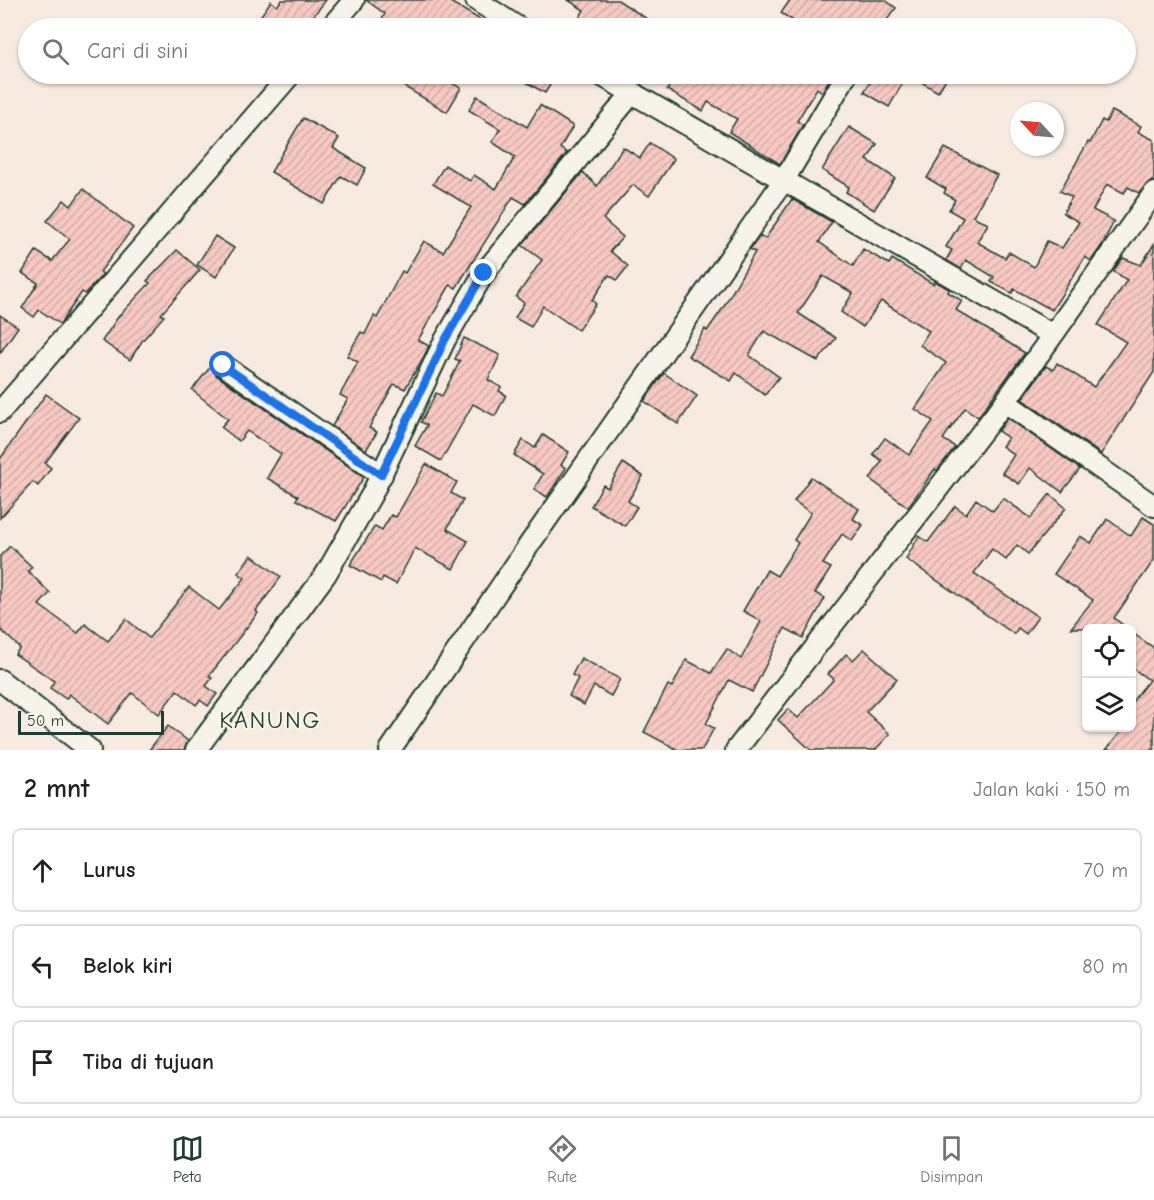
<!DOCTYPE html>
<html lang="id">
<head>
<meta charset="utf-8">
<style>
  body { margin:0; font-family:"Comic Neue",sans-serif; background:#f2f2f2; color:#202124 }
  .controls { position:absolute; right:18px; bottom:18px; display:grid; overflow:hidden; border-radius:9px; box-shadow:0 2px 4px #0004 }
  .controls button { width:54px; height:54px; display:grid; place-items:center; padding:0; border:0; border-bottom:2px solid #e0e0e0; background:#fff; color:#202124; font:30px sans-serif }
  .compass { position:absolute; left:1010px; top:102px; width:54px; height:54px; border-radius:50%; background:#fff; box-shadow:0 2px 4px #0004; rotate:296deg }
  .scale { position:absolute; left:18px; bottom:15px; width:146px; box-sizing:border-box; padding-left:6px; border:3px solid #1f3d34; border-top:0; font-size:16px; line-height:21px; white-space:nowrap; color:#1f3d34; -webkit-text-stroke:4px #f7f3e8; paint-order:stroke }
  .stop { position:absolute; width:18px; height:18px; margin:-14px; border:4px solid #1a73e8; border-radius:50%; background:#fff }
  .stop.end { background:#1a73e8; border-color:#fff; box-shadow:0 2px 6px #0008 }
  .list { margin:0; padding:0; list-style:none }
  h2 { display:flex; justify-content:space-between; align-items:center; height:78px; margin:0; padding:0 24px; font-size:26px }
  h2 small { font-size:20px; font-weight:400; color:#757577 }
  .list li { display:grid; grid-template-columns:39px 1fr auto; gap:18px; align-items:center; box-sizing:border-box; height:84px; margin:0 12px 12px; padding:0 12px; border:2px solid #e0e0e0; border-radius:9px }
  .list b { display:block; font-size:22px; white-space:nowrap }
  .list em { font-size:20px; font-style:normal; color:#757577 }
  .icon { flex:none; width:33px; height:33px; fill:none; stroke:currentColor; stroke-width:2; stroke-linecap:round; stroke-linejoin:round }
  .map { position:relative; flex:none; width:1154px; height:750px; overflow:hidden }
  .search { position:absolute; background:#fff; box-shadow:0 2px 4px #0004; left:18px; right:18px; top:18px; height:66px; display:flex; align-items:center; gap:15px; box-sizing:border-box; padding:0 21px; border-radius:33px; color:#757577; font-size:22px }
  .sheet { height:366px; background:#fff }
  nav { display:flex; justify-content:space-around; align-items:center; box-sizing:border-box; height:84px; border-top:2px solid #e0e0e0; background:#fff; font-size:16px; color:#757577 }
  nav a { display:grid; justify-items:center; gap:3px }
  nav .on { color:#1f3d34 }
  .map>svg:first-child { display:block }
</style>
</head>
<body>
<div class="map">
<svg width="1154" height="750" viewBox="0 0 1154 750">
  <defs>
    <pattern id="building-hatch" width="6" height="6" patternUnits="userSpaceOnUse" patternTransform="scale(1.5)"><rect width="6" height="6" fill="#f8c8c2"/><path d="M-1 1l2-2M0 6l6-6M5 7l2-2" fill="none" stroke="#d4ada7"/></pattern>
  </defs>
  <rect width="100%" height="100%" fill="#f7eae0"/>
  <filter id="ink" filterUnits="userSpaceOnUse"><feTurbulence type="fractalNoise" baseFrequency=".0167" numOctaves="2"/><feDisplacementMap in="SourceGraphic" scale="12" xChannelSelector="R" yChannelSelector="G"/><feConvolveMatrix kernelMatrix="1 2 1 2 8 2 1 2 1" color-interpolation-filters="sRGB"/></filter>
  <g filter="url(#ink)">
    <g fill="url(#building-hatch)" stroke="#1f3d34" stroke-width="1.5">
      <path d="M282,0H326L304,28H252L271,1L277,6Z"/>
      <path d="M366,0H447L494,28H376L385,14Z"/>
      <path d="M568,0H618L647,19L641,28H592L578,20L584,10Z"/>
      <path d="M790,0H885L896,8L881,28H804L781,13Z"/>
      <path d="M383,74H436L461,88L447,112Z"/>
      <path d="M512,74H557L545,93Z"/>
      <path d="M677,74H833L822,92L817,88L797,121L803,125L780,164L729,132L737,119L708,102L703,111L667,90Z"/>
      <path d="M875,74H949L938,92L908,74L889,107L864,92Z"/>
      <path d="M477,96L527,127L540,105L573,126L560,148L567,153L525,204L513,197L456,288L450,285L418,340L429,346L423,358L405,389L394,384L369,428L377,432L366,450L332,426L348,399L340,395L358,362L347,356L361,332L365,334L374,316L377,318L402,271L405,273L424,241L443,252L471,207L433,184L445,165L470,181L474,175L496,189L515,157L492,142L500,129L469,110Z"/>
      <path d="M1112,111L1141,126L1138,132L1154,140V181L1149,182L1139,193L1128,187L1124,193L1107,184L1093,210L1114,221L1102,245L1091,261L1085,257L1052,310L1014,289L1012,293L991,282L994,277L966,260L961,269L946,260L952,250L946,247L963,218L949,210L955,200L944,193L946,189L927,178L945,148L997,175L973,216L988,224L977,242L1005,258L1009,252L1034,267L1047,241L1062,248L1079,222L1063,213L1072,197L1060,191L1088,142L1090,143L1102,120L1106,122Z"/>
      <path d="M303,118L339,138L333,148L366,168L357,185L341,176L324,204L271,172Z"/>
      <path d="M849,127L877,144L867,160L895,178L874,210L846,192L849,187L822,170Z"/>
      <path d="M650,143L674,159L649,196L633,185L603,219L623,237L610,251L628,266L617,280L609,275L592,300L596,304L578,330L543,306L531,327L515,318L524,303L516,297L542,260L522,245L583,172L597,186L623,147L640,158Z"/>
      <path d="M83,189L133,228L100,272L103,274L85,294L82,292L60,324L39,310L34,317L22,308L38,283L22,273L36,251L52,261L70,239L47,221L64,200L71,206Z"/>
      <path d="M792,199L832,222L819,242L853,266L863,249L889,264L892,259L933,284L935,281L949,289L948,292L962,301L956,310L1025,353L978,417L965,408L943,439L955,447L937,471L935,469L908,507L870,479L882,461L873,454L885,438L909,455L933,421L915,409L946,363L920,345L929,331L881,301L863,327L841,312L853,293L823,276L798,313L836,338L818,361L764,331L749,355L779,377L765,395L736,373L731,381L688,356L705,329L707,331L723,308L755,252L750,249L760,236L765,239Z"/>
      <path d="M215,236L234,248L216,277L197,265Z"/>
      <path d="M1154,244V372L1101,454L1022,399L1046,366L1053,370L1057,363L1094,387L1126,342L1098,325L1127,280L1113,271L1123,258L1141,265Z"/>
      <path d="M177,250L200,270L161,314L164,316L142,341L130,360L102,341L118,317L150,283L147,281Z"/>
      <path d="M0,315L18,327L0,353Z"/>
      <path d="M464,338L500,355L488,380L501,387L499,391L506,395L495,416L473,404L441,461L415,446L427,425L421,422L436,393L442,396L460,361L455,359Z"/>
      <path d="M211,366L216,375L364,477L336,521L296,500L298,496L267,478L281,454L247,431L239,441L221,427L228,419L192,390Z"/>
      <path d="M664,373L697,396L678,424L644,401Z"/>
      <path d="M46,394L79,418L45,463L51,468L38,486L33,482L0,518V459Z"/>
      <path d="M1008,418L1080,469L1062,492L1030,468L1019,484L1002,473L1014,455L1002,446L1008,438L998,431Z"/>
      <path d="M543,435L569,452L561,465L566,468L547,497L534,489L543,474L514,455L523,440L535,448Z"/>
      <path d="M623,463L643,476L628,501L637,507L625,526L591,506L603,485L608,488Z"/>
      <path d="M426,464L457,482L451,493L463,500L447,529L468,541L453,569L415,548L396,584L383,577L381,582L350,565L375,526L382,530L391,515L396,517Z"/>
      <path d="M811,477L859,509L853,519L863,525L852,541L842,534L823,564L831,568L815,593L825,598L803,638L785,628L752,692L729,680L706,724L714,728L702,750H678L644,732L668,685L672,687L686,660L711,673L727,649L741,659L761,621L743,611L767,570L777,576L798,543L794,540L811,513L794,501Z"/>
      <path d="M1050,494L1066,508L1028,554L1017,545L1006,560L992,549L974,573L1038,617L1026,634L1018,628L1014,634L906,559L919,536L928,542L955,506L966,514L976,499L993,511L1003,498L1031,518Z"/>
      <path d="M1143,517L1154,524V560L1114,618L1127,628H1071L1093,600L1054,574L1080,536L1091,543L1107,519L1131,536Z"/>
      <path d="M10,546L32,567L28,571L50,593L39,605L78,633L85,624L108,641L126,619L149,638L189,587L219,610L245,578L238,573L251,555L281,577L256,611L258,613L209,676L212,678L206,686L217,694L208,706L200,700L196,705L177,690L159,714L132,693L108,724L69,694L66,699L50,688L54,681L15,654L20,648L0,629V556Z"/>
      <path d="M1131,632L1154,648V750H1106L1124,728H1131V703L1149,680L1131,667Z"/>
      <path d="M864,649L897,679L866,712L890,734L875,750H811L778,720L788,709L798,718L834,679L828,674L846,654L853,660Z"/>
      <path d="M581,658L620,679L611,696L594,686L584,705L569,696L578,678L572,675Z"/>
      <path d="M168,726L188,741L184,750H149Z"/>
    </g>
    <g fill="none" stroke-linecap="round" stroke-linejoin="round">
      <g stroke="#1f3d34" stroke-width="24">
        <g id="street">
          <path d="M476,0L519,28"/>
          <path d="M330,28L354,0"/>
          <path d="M599,74L1051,334"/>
          <path d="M223,365L382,475"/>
          <path d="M1005,402L1154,506"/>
          <path d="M0,412L291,74"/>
          <path d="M0,680L90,750"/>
          <path d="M196,750L326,574L372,494L445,340L484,273L633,92"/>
          <path d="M390,750L531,542L784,180L847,74"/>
          <path d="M736,750L1005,402L1154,193"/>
        </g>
      </g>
      <use href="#street" stroke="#f7f3e8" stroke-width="20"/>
    </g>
  </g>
  <g fill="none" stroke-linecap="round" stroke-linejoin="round" filter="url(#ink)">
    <path stroke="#1a73e8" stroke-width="8" d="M223,365L381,475L445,340L484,273"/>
  </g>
  <g text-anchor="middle" stroke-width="5" stroke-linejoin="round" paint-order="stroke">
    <g font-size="24" letter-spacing="1.5" fill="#1f3d34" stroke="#f7f3e8">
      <text x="270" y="728">KANUNG</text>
    </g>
  </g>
</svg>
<div class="controls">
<button><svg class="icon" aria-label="locate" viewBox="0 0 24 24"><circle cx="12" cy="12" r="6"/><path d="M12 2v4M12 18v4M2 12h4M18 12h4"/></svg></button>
<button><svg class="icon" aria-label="layers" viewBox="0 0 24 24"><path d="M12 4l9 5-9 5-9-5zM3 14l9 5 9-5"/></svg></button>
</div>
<svg class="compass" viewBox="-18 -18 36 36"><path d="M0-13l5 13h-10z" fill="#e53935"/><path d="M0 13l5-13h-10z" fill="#757577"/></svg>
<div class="scale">50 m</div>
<div class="stop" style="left:223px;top:365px"></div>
<div class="stop end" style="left:484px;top:273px"></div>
<div class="search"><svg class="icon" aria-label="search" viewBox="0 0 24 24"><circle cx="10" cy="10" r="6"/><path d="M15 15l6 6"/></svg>Cari di sini</div>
</div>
<section class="sheet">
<h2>2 mnt<small>Jalan kaki · 150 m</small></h2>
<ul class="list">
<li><svg class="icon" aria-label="ahead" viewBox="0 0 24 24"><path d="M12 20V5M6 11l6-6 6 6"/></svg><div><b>Lurus</b></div><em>70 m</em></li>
<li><svg class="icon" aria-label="left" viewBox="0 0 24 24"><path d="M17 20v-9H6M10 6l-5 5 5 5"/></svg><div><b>Belok kiri</b></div><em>80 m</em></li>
<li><svg class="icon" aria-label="arrive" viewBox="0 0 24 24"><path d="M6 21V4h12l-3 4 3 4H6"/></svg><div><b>Tiba di tujuan</b></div></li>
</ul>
</section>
<nav>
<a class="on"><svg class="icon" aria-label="map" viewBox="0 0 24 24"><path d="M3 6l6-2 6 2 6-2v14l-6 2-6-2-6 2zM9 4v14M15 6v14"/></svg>Peta</a>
<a><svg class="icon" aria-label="directions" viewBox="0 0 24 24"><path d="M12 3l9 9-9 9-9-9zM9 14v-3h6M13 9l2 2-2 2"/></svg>Rute</a>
<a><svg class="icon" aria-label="saved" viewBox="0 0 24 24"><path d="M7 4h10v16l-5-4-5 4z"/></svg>Disimpan</a>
</nav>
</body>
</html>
